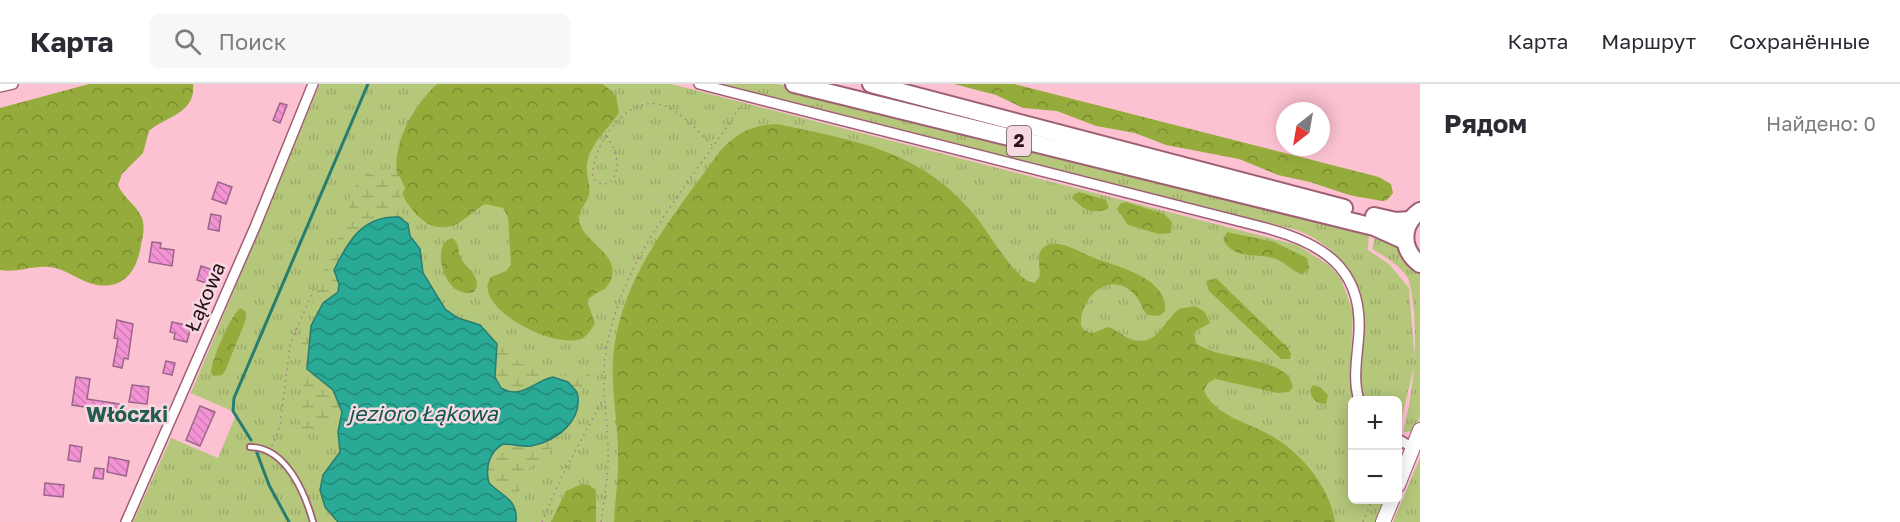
<!DOCTYPE html>
<html lang="ru">
<head>
<meta charset="utf-8">
<style>
  body { margin:0; font-family:"Golos Text",sans-serif; background:#f7f7f7; color:#2b2b33 }
  .controls { position:absolute; right:18px; bottom:18px; display:grid; overflow:hidden; border-radius:9px; box-shadow:0 3px 15px #0003 }
  .controls button { width:54px; height:54px; display:grid; place-items:center; padding:0; border:0; border-bottom:2px solid #e1e1e2; background:#fff; color:#2b2b33; font:30px sans-serif }
  .compass { position:absolute; left:1276px; top:18px; width:54px; height:54px; border-radius:50%; background:#fff; box-shadow:0 3px 15px #0003; rotate:211deg }
  .list { margin:0; padding:0; list-style:none }
  h2 { display:flex; justify-content:space-between; align-items:center; height:78px; margin:0; padding:0 24px; font-size:26px }
  h2 small { font-size:20px; font-weight:400; color:#7c7c81 }
  .icon { flex:none; width:33px; height:33px; fill:none; stroke:currentColor; stroke-width:2; stroke-linecap:round; stroke-linejoin:round }
  .map { position:relative; flex:none; width:1420px; height:438px; overflow:hidden }
  header { display:flex; align-items:center; gap:36px; box-sizing:border-box; height:84px; padding:0 30px; background:#fff; border-bottom:2px solid #e1e1e2 }
  header strong { font-size:28px }
  nav { display:flex; gap:33px; margin-inline-start:auto; font-size:21px }
  .search { width:420px; height:54px; background:#f7f7f7; display:flex; align-items:center; gap:15px; box-sizing:border-box; padding:0 21px; border-radius:9px; color:#7c7c81; font-size:22px }
  main { display:flex }
  aside { flex:1; background:#fff }
  .map>svg:first-child { display:block }
</style>
</head>
<body>
<header>
<strong>Карта</strong>
<div class="search"><svg class="icon" aria-label="search" viewBox="0 0 24 24"><circle cx="10" cy="10" r="6"/><path d="M15 15l6 6"/></svg>Поиск</div>
<nav><a>Карта</a><a>Маршрут</a><a>Сохранённые</a></nav>
</header>
<main>
<div class="map">
<svg width="1420" height="438" viewBox="0 0 1420 438">
  <defs>
    <pattern id="grass-tufts" width="24" height="20" patternUnits="userSpaceOnUse" patternTransform="scale(1.5)"><rect width="24" height="20" fill="#b5c77b"/><path d="M3 7l-1-3M5 7V3M7 7l1-3M15 17l-1-3M17 17v-4M19 17l1-3" fill="none" stroke="#9caa6a"/></pattern>
    <pattern id="forest-crowns" width="20" height="18" patternUnits="userSpaceOnUse" patternTransform="scale(1.5)"><rect width="20" height="18" fill="#95ac3c"/><path d="M2 6a3 3 0 1 1 6 0M12 15a3 3 0 1 1 6 0" fill="none" stroke="#7a8b32"/></pattern>
    <pattern id="wetland-marsh" width="20" height="14" patternUnits="userSpaceOnUse" patternTransform="scale(1.5)"><rect width="20" height="14" fill="#b5c77b"/><path d="M1 5h8M5 5V1M11 12h8M15 12V8" fill="none" stroke="#9caa6a"/></pattern>
    <pattern id="water-waves" width="16" height="10" patternUnits="userSpaceOnUse" patternTransform="scale(1.5)"><rect width="16" height="10" fill="#29aa96"/><path d="M0 5q4-4 8 0t8 0" fill="none" stroke="#23897a"/></pattern>
    <pattern id="building-back-hatch" width="6" height="6" patternUnits="userSpaceOnUse" patternTransform="scale(1.5)"><rect width="6" height="6" fill="#f393d4"/><path d="M-1 5l2 2M0 0l6 6M5-1l2 2" fill="none" stroke="#d07eb5"/></pattern>
  </defs>
  <rect width="100%" height="100%" fill="#fcc2d2"/>
  <g fill="url(#grass-tufts)">
    <path d="M320,0H671L1297,161L1329,181L1341,195L1353,228L1350,297L1353,316L1352,416H1385L1375,438H133L171,354L218,374L235,333L232,327L191,309Z"/>
    <path d="M723,0H778L1369,149L1368,166L1389,180L1409,204L1415,279L1398,348V316H1365L1363,312C1359,291 1363,272 1364,252C1367,203 1343,164 1297,146Z"/>
    <path d="M1376,149L1395,157L1420,188V332C1417,342 1414,349 1403,348C1415,307 1420,234 1408,194C1399,181 1386,173 1372,165Z"/>
    <path d="M1420,374V438H1393Z"/>
  </g>
  <g fill="url(#forest-crowns)">
    <path d="M89,0H193C196,30 166,32 149,47L143,69L122,90L118,101C123,114 137,121 142,134C145,143 143,152 141,161C137,186 125,205 97,201C80,198 67,185 50,183C33,181 17,189 0,186V24Z"/>
    <path d="M437,0H603L616,11L619,29C608,45 591,59 587,79C585,90 591,100 589,111C586,121 576,128 580,140C587,160 617,169 612,193C608,208 594,207 587,217L595,239C592,244 588,251 583,254C556,268 469,222 491,193L506,187L511,181L508,133L503,124L485,120C472,127 462,141 447,143C434,145 423,138 415,129C378,89 402,33 437,0Z"/>
    <path d="M954,0H1014L1379,93L1391,100L1393,109L1387,116L1382,117L1349,111L1310,98L1278,91L1239,75L1166,61L1135,49L1096,42L1057,27L1023,24L996,11Z"/>
    <path d="M777,40C855,57 918,65 973,129C991,151 1005,180 1027,197L1035,199L1039,193C1042,183 1034,171 1044,163C1056,153 1080,168 1092,173C1114,182 1169,193 1165,227L1159,232L1147,231C1141,223 1139,213 1131,207C1106,187 1079,216 1081,242C1091,255 1096,246 1109,243C1116,246 1123,252 1130,255C1158,264 1162,238 1179,225L1195,222L1205,228L1210,239L1194,248L1196,259C1219,278 1287,270 1293,303L1289,308L1277,309L1215,295L1208,299L1204,306C1214,333 1252,339 1275,354C1303,371 1330,404 1335,438H614C615,415 619,393 618,370C618,338 611,307 613,275C619,194 675,130 720,67C737,49 752,41 777,40Z"/>
    <path d="M1079,108L1106,116L1109,124C1096,131 1081,126 1073,114L1074,110Z"/>
    <path d="M1126,118L1164,130L1172,138L1171,149L1159,150L1128,141L1117,125L1121,119Z"/>
    <path d="M1227,148L1274,158L1307,174L1309,184L1303,190C1292,188 1288,180 1278,176C1258,167 1237,178 1223,156Z"/>
    <path d="M452,154C460,159 457,164 460,172C465,185 478,188 477,203L474,208C444,217 429,160 452,154Z"/>
    <path d="M1216,194L1288,264L1291,270L1290,275H1281L1209,207L1206,197Z"/>
    <path d="M241,224L246,228L245,238L225,287L222,291L213,292L211,289C211,277 231,229 241,224Z"/>
    <path d="M1313,301L1320,303L1328,311L1326,320L1318,319L1312,313L1310,306Z"/>
    <path d="M582,400L589,401L596,406V438H551L566,407Z"/>
  </g>
  <g fill="url(#wetland-marsh)">
    <path d="M371,86L399,91L405,104L400,114L404,135C367,123 347,158 334,186L339,200L338,208L321,222L317,234L308,229L330,171L349,132L350,112L358,97Z"/>
    <path d="M311,242L307,281L309,289L333,306L342,333L330,344L303,350L298,330L307,285L299,263L305,243Z"/>
    <path d="M497,260L513,271L520,280L537,281C555,299 570,290 590,289V295L582,301L579,318V313L534,302L514,309L501,304L495,293Z"/>
    <path d="M565,347L545,374L536,377L525,388L518,412L514,416L515,422L511,415L490,399L487,384L497,363L503,360L529,362Z"/>
  </g>
  <path fill="url(#water-waves)" stroke="#297c71" stroke-width="1.5" d="M399,133L408,140L410,152L420,165L423,189L445,225L458,234L480,241L497,260L495,293L501,304C521,316 534,297 553,293L568,298L577,308C584,336 557,357 531,362C522,363 513,360 503,360C489,368 485,384 489,399C503,413 518,415 516,438H338L325,423L320,406L323,391L340,368L338,348L342,328L333,306L307,285L311,242L323,219L338,208L339,200L334,186C348,157 363,131 399,133Z"/>
  <g fill="none" stroke-linecap="round" stroke-linejoin="round">
    <g stroke="#297c71" stroke-width="3">
      <path d="M251,356L233,327L234,314L368,0"/>
      <path d="M257,369L269,401L289,438"/>
    </g>
  </g>
  <g fill="url(#building-back-hatch)" stroke="#9b6589" stroke-width="1.5">
    <path d="M280,19L287,21L280,39L273,36Z"/>
    <path d="M218,98L232,103L226,120L212,115Z"/>
    <path d="M211,130L221,132L219,147L208,145Z"/>
    <path d="M152,158L161,159L160,164L174,166L172,182L149,178Z"/>
    <path d="M201,182L216,187L212,201L197,196Z"/>
    <path d="M117,236L133,240L128,275L124,274L122,284L113,282L118,255L114,254Z"/>
    <path d="M172,238L191,242L187,258L174,255L175,249L170,248Z"/>
    <path d="M166,277L175,279L172,291L163,289Z"/>
    <path d="M76,293L90,295L87,315L125,321L124,329L72,321Z"/>
    <path d="M132,301L149,303L147,320L129,318Z"/>
    <path d="M200,322L215,328L200,362L186,356Z"/>
    <path d="M70,361L82,363L80,378L68,376Z"/>
    <path d="M109,373L129,377L126,392L107,388Z"/>
    <path d="M95,384L104,385L103,395L93,394Z"/>
    <path d="M45,399L64,401L63,413L44,411Z"/>
  </g>
  <g fill="none" stroke-linecap="round" stroke-linejoin="round">
    <g stroke="#9f5f73" stroke-width="8">
      <path id="service" d="M250,363C286,363 305,409 313,438"/>
    </g>
    <g stroke="#9f5f73" stroke-width="12">
      <g id="minor">
        <path d="M699,0L1266,144C1321,159 1362,183 1359,247C1358,270 1352,294 1359,316"/>
        <path d="M0,3L13,0"/>
        <path d="M1398,355L1413,364"/>
        <path d="M126,438L255,143L313,0"/>
      </g>
    </g>
    <g stroke="#9f5f73" stroke-width="16">
      <g id="secondary">
        <path d="M1398,401L1420,346"/>
        <path d="M1383,438L1392,416"/>
      </g>
    </g>
    <g stroke="#9f5f73" stroke-width="20">
      <g id="trunk">
        <path d="M794,0L1374,143L1405,157"/>
        <path d="M871,0L1344,124"/>
        <path d="M1420,127C1400,141 1401,166 1420,180"/>
        <path d="M1374,132L1396,137L1410,136"/>
      </g>
    </g>
    <g stroke="#a97c89" stroke-width="1.5" stroke-dasharray="1.5 4.5" stroke-linecap="butt">
      <path d="M607,52C616,69 624,85 608,100L599,99L593,94C590,63 627,10 662,21C682,27 698,48 713,62"/>
      <path d="M272,362L280,342L290,261L315,202"/>
      <path d="M542,438L561,394L603,315"/>
      <path d="M601,438C604,414 609,390 608,366C608,335 601,305 605,275C618,174 689,103 741,21"/>
      <path d="M1363,438L1372,416"/>
    </g>
    <use href="#service" stroke="#fff" stroke-width="4.5"/>
    <use href="#minor" stroke="#fff" stroke-width="9"/>
    <use href="#secondary" stroke="#fff" stroke-width="14"/>
    <use href="#trunk" stroke="#fff" stroke-width="16"/>
  </g>
  <g text-anchor="middle" stroke-width="5" stroke-linejoin="round" paint-order="stroke">
    <rect fill="#f6d9e0" stroke="#674d55" stroke-width="1.5" x="1007" y="42" width="24" height="30" rx="4.5"/>
    <g font-size="18" font-weight="bold" fill="#2a111a">
      <text x="1019" y="63">2</text>
    </g>
    <g font-size="20" fill="#2a111a" stroke="#f6d9e0">
      <text transform="translate(205 213) rotate(-67)" y="7">Łąkowa</text>
    </g>
    <g font-size="21" font-style="italic" fill="#11564b" stroke="#f6d9e0">
      <text x="423" y="337">jezioro Łąkowa</text>
    </g>
    <g font-size="21" font-weight="bold" fill="#255c52" stroke="#f6d9e0">
      <text x="127" y="338">Włóczki</text>
    </g>
  </g>
</svg>
<div class="controls">
<button>+</button>
<button>−</button>
</div>
<svg class="compass" viewBox="-18 -18 36 36"><path d="M0-13l5 13h-10z" fill="#e53935"/><path d="M0 13l5-13h-10z" fill="#7c7c81"/></svg>
</div>
<aside>
<h2>Рядом<small>Найдено: 0</small></h2>
<ul class="list">
</ul>
</aside>
</main>
</body>
</html>
